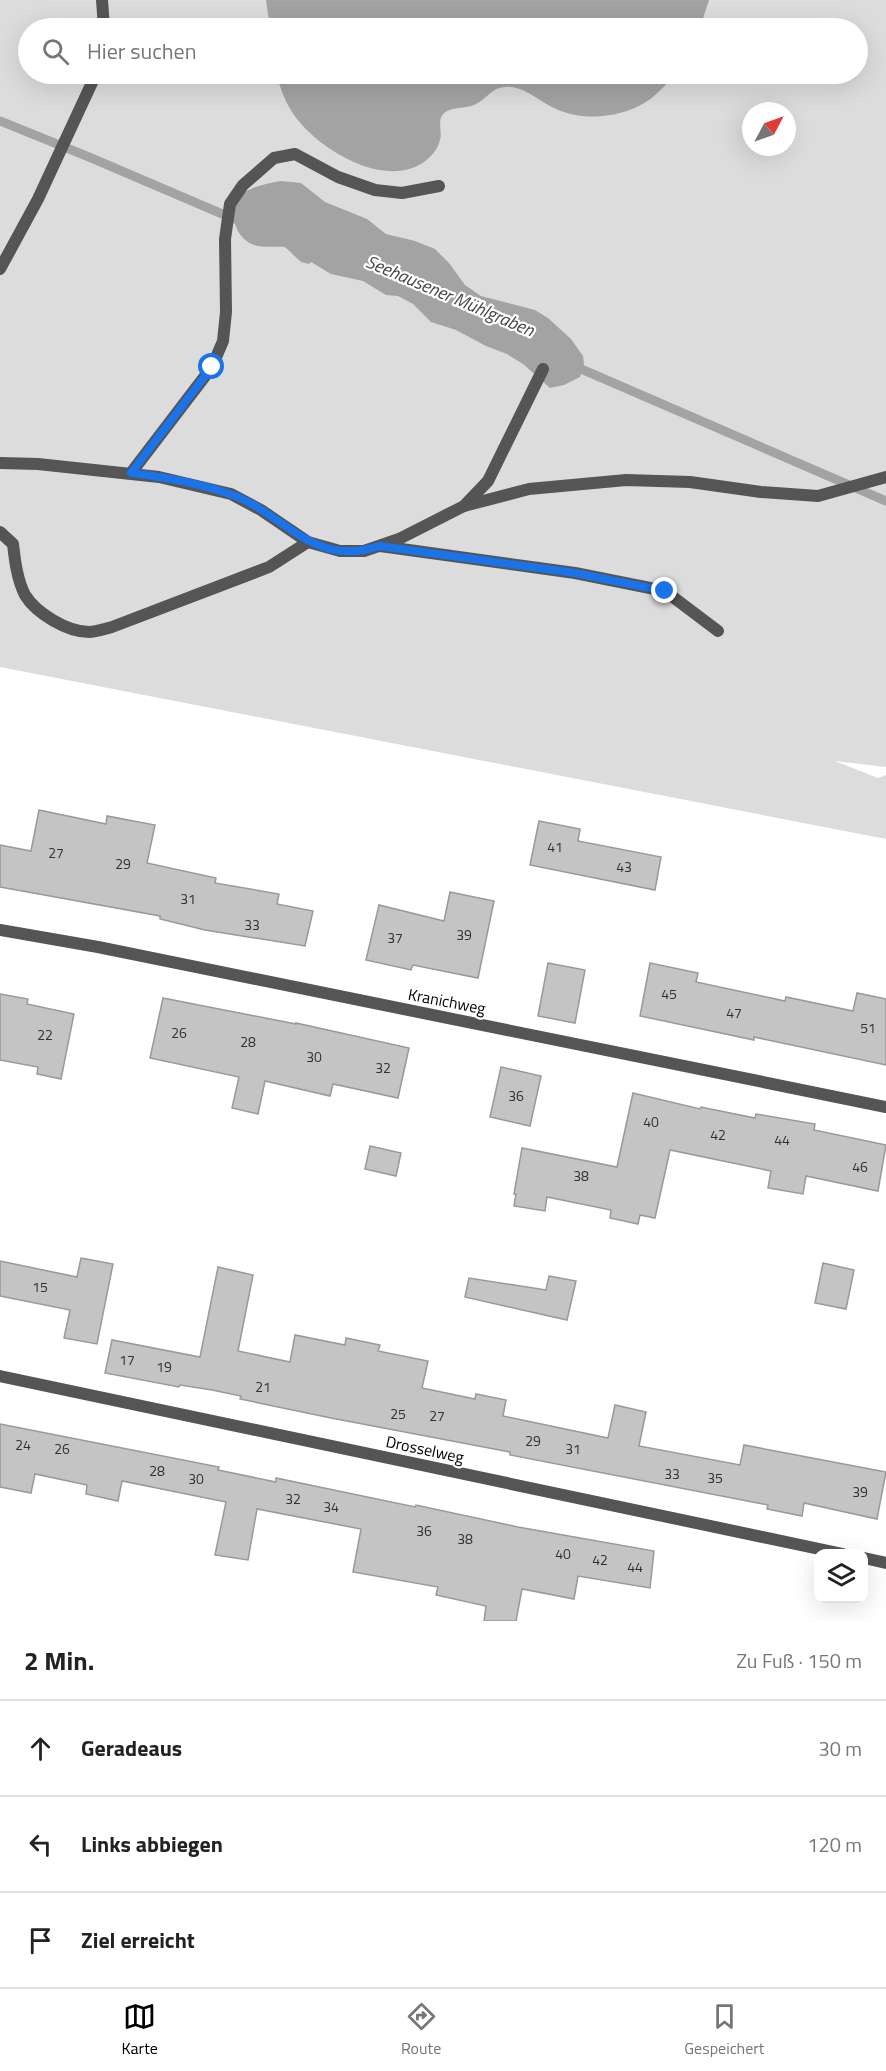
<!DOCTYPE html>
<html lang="de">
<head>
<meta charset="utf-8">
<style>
  body { margin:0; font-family:"Titillium Web",sans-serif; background:#f6f6f6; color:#222 }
  .controls { position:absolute; right:18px; bottom:18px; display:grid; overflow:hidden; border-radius:12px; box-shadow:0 6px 24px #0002 }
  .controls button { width:54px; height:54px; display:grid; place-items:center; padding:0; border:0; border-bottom:2px solid #e0e0e0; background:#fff; color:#222; font:30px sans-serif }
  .compass { position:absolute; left:742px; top:102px; width:54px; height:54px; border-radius:50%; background:#fff; box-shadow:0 6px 24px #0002; rotate:49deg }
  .stop { position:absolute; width:18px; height:18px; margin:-14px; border:4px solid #1a73e8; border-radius:50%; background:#fff }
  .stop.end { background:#1a73e8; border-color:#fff; box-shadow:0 2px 6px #0008 }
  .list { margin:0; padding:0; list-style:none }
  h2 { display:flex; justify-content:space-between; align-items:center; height:78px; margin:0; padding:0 24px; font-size:26px }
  h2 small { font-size:20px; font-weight:400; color:#767676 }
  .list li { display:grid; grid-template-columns:39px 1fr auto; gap:18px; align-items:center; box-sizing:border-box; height:96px; padding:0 24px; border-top:2px solid #e0e0e0 }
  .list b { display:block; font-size:22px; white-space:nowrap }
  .list em { font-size:20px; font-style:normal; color:#767676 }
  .icon { flex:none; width:33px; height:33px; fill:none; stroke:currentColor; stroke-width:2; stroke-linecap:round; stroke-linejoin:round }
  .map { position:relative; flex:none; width:886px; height:1621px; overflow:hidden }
  .search { position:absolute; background:#fff; box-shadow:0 6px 24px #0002; left:18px; right:18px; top:18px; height:66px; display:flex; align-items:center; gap:15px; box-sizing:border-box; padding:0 21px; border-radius:33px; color:#767676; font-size:22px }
  .sheet { height:366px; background:#fff }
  nav { display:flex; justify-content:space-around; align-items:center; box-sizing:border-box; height:84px; border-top:2px solid #e0e0e0; background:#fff; font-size:16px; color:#767676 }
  nav a { display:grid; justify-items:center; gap:3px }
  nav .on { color:#000 }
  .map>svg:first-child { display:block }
</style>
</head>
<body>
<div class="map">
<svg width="886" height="1621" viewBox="0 0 886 1621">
  <rect width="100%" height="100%" fill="#fff"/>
  <path fill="#dcdcdc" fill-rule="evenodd" d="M0,0H886V767L835,761L878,778L886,775V839L0,667ZM28,28H858V74H28ZM751,111H787V147H751Z"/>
  <g fill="#a3a3a3">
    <path d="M266,0H709L700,28H270Z"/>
    <path d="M276,74H676C667,83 657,95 646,102C620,118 582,122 554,108C538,101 523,85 505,87C491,88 486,100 474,105C466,108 456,107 447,111C435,118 443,131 440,140C438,149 431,157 424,162C385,189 322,151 297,119C286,105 281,90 276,74Z"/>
    <path d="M281,181L301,183L325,202L367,219L386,234L415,241L435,249L449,263L465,285L481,296L535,310L548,318L571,339L583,356L584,365L580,377L564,385L550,388L523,364L507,354L486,346L456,330L431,322L413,304L398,296L386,295L363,281L331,274L311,262L309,264L301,262L285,247C273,246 258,249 248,242C242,238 237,231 235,224C227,190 256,186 281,181Z"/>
  </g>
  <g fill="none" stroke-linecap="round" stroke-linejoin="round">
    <g stroke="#a3a3a3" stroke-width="9">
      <path d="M0,121L89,157L234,219"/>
      <path d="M572,365L886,501"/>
    </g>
  </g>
  <g fill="#c4c4c4" stroke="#999" stroke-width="1.5">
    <path d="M39,810L106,824L107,816L155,825L147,863L216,878L215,883L279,894L277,904L313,911L305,946L205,930L160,919V916L0,887V845L31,851Z"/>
    <path d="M539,821L580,829L578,841L661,857L655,890L530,865Z"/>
    <path d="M450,892L494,901L478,978L413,965L411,970L366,960L379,905L444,921Z"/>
    <path d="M548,963L585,970L575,1023L538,1016Z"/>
    <path d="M650,963L698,973L696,982L785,1001L786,997L853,1011L857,993L886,999V1065L754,1037V1040L640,1016Z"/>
    <path d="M0,994L28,999L27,1004L74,1014L61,1079L37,1074L38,1067L0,1060Z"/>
    <path d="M163,998L296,1024V1023L409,1048L398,1098L333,1084L330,1096L265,1081L258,1114L232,1108L239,1077L150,1058Z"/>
    <path d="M501,1067L541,1076L530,1126L490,1117Z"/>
    <path d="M633,1093L700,1109L701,1107L755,1118L756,1114L815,1124L814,1130L886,1145L878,1191L806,1176L803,1194L768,1188L771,1171L670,1150L655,1218L640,1215L638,1224L610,1218L611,1210L547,1197L545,1211L514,1206L516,1194H514L522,1148L617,1167Z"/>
    <path d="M370,1146L401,1153L396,1176L365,1169Z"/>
    <path d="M81,1258L113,1264L97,1344L64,1338L70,1310L0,1296V1261L77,1277Z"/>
    <path d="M823,1263L854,1270L846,1309L815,1303Z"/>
    <path d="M218,1267L253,1275L238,1351L290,1362L295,1335L345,1345L346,1338L380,1345L378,1351L428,1361L422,1388L475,1399L476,1394L506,1400L503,1416L608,1438L615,1405L646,1412L639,1446L740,1465L744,1445L886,1472L877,1519L804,1503L802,1516L767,1509L768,1505L510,1455V1452L331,1418L240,1399L241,1396L212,1390L180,1385L179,1387L105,1373L112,1340L200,1357Z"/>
    <path d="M549,1276L576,1281L567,1320L465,1297L469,1278L546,1290Z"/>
    <path d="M0,1424L219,1467L218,1470L276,1482V1478L415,1507L416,1505L518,1527L654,1551L650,1588L578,1576L574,1599L522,1589L516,1621H484L486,1606L436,1595L438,1587L353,1572L361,1529L257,1509L248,1560L215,1555L226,1502L122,1481L118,1501L86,1494L87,1485L35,1474L31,1493L0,1487Z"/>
  </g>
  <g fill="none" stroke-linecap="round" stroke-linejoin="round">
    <g stroke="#555" stroke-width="12">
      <path d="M102,0L104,28"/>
      <path d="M0,269L38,199L96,74"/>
      <path d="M0,463L38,464L159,477L231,494L261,510L308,542L340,551H364L399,539L464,506L488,481L543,369"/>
      <path d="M131,473L212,367L223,341L226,312L225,239L230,204L243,185L274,158L295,154L338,177L375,190L402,193L439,186"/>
      <path d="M464,506L529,489L626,480L690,482L761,492L818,496L886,477"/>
      <path d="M0,532L13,544C15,561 17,579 25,595C36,613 67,632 89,632C96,632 104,629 112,627L269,567L308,542"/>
      <path d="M380,546L575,573L665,591L718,631"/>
    </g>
    <g stroke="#555" stroke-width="12">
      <path d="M0,930L98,947L886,1107"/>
      <path d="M0,1376L843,1554"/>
      <path d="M864,1558L886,1563"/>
    </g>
  </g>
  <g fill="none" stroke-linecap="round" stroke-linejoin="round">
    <path stroke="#1a73e8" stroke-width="8" d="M212,367L131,473C164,477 198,483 230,494C283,512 313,569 379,546L575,573L665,591"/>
  </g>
  <g text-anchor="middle" stroke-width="4.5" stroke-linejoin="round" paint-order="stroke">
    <g font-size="14" fill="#313131">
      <text x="555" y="852">41</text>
      <text x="56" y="858">27</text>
      <text x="123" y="869">29</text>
      <text x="624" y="872">43</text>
      <text x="188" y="904">31</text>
      <text x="252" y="930">33</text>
      <text x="464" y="940">39</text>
      <text x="395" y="943">37</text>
      <text x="669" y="999">45</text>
      <text x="734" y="1018">47</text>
      <text x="868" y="1033">51</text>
      <text x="179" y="1038">26</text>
      <text x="45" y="1040">22</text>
      <text x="248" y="1047">28</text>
      <text x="314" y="1062">30</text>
      <text x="383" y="1073">32</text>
      <text x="516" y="1101">36</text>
      <text x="651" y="1127">40</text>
      <text x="718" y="1140">42</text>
      <text x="782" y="1145">44</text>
      <text x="860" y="1172">46</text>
      <text x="581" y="1181">38</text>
      <text x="40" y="1292">15</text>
      <text x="127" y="1365">17</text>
      <text x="164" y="1372">19</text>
      <text x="263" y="1392">21</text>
      <text x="398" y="1419">25</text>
      <text x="437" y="1421">27</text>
      <text x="533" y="1446">29</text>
      <text x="23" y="1450">24</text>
      <text x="62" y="1454">26</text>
      <text x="573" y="1454">31</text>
      <text x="157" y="1476">28</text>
      <text x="672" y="1479">33</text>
      <text x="715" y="1483">35</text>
      <text x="196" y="1484">30</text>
      <text x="860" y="1497">39</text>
      <text x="293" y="1504">32</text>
      <text x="331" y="1512">34</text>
      <text x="424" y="1536">36</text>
      <text x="465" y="1544">38</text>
      <text x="563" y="1559">40</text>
      <text x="600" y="1565">42</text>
      <text x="635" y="1572">44</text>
    </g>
    <g font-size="16" fill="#000" stroke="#fff">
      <text transform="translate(447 1001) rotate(11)" y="6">Kranichweg</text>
      <text transform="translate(425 1449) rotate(12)" y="6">Drosselweg</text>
    </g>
    <g font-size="18" font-style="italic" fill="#444" stroke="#fff">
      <text transform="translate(450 296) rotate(23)" y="6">Seehausener Mühlgraben</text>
    </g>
  </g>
</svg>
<div class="controls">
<button><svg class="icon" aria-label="layers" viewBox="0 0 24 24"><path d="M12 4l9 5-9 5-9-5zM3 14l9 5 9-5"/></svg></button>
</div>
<svg class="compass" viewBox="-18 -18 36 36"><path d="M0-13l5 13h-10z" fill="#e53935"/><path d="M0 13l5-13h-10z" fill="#767676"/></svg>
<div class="stop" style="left:212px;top:367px"></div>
<div class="stop end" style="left:665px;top:591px"></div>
<div class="search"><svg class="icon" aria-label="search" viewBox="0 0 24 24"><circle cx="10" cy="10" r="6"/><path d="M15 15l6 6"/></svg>Hier suchen</div>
</div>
<section class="sheet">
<h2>2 Min.<small>Zu Fuß · 150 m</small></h2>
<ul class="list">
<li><svg class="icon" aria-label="ahead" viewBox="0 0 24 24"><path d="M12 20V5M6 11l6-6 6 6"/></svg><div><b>Geradeaus</b></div><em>30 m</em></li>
<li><svg class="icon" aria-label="left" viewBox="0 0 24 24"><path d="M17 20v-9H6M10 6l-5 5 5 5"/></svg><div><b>Links abbiegen</b></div><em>120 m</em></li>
<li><svg class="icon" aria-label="arrive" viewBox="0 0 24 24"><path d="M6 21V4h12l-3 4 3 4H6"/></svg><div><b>Ziel erreicht</b></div></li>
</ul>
</section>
<nav>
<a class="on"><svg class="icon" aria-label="map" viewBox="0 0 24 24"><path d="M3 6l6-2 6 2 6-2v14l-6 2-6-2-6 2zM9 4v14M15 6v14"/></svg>Karte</a>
<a><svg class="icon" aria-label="directions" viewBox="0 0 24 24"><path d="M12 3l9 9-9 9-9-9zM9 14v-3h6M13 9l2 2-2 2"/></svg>Route</a>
<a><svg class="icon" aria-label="saved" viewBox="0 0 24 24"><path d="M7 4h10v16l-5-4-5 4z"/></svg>Gespeichert</a>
</nav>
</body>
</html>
